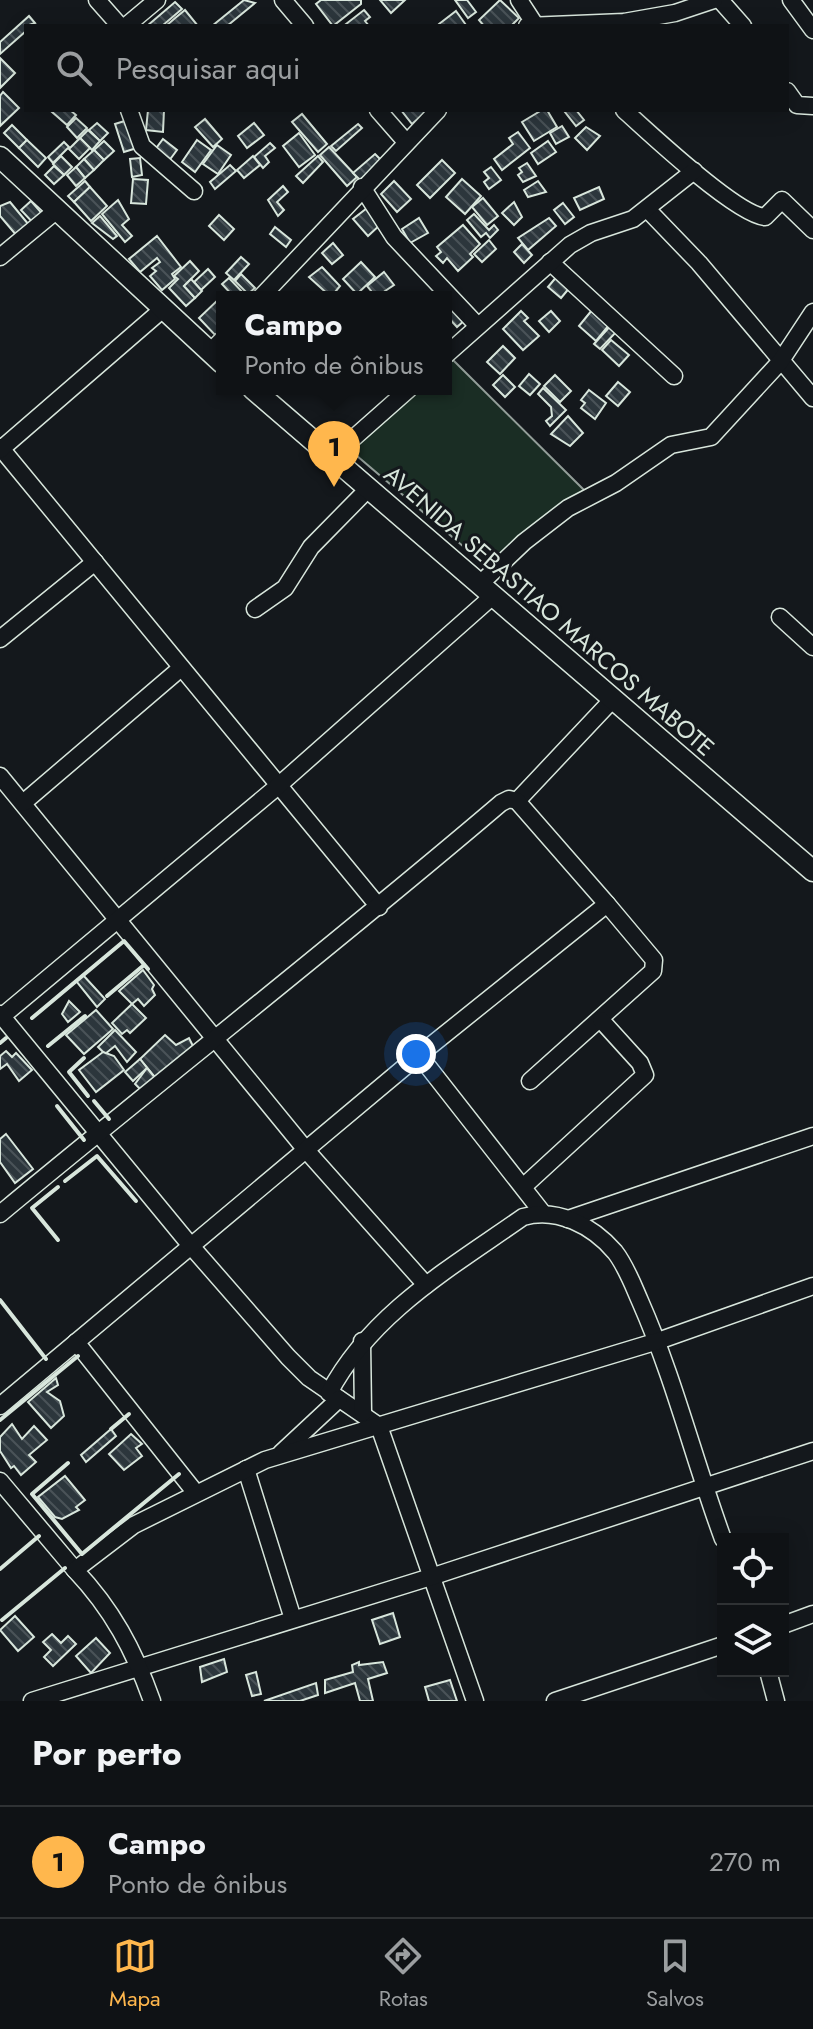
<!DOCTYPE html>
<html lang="pt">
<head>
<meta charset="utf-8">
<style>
  body { margin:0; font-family:Jost,sans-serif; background:#181b1e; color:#f1f3f6 }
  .controls { position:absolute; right:24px; bottom:24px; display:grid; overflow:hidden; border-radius:0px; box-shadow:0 4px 20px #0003 }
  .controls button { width:72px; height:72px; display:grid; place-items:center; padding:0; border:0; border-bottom:2px solid #2f3234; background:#0f1215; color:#f1f3f6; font:40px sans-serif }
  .you { position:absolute; left:416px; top:1054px; width:28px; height:28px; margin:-20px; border:6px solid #fff; border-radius:50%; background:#1a73e8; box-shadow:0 0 0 12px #1a73e833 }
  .badge { display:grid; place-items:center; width:52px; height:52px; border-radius:50%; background:#ffb74d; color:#111; font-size:26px; font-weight:700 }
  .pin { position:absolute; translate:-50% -66px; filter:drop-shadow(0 2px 4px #0008) }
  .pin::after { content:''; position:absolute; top:42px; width:28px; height:24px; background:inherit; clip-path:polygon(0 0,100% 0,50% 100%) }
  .popup { position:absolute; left:216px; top:291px; width:236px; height:104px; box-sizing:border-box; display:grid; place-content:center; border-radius:0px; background:#0f1215; filter:drop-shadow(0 2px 6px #0005); font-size:26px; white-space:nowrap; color:#9b9ea0 }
  .popup b { font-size:30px; color:#f1f3f6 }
  .popup::after { content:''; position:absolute; left:50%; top:100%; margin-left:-16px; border:16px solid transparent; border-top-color:#0f1215 }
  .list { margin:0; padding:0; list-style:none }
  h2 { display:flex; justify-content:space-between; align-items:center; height:104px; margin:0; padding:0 32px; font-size:34px }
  h2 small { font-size:26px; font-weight:400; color:#9b9ea0 }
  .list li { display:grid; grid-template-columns:52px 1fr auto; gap:24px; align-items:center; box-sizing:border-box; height:112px; padding:0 32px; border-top:2px solid #2f3234 }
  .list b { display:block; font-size:30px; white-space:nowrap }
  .list p { margin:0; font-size:26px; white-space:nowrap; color:#9b9ea0 }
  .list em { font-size:26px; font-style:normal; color:#9b9ea0 }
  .icon { flex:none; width:44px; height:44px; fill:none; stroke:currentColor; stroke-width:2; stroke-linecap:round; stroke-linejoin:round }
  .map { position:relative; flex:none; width:813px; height:1701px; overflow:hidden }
  .search { position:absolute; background:#0f1215; box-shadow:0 4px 20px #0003; left:24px; right:24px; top:24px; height:88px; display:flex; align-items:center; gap:20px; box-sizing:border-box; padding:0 28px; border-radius:0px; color:#9b9ea0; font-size:30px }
  .sheet { height:216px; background:#0f1215 }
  nav { display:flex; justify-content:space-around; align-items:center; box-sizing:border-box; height:112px; border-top:2px solid #2f3234; background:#0f1215; font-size:22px; color:#9b9ea0 }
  nav a { display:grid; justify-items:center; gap:4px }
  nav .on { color:#ffb74d }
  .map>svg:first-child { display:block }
</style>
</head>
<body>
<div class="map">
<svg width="813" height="1701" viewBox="0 0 813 1701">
  <defs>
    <pattern id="building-back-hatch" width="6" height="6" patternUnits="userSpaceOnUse" patternTransform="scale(2)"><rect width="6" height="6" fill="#2c363c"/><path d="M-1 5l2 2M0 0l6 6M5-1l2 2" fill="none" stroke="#4a5358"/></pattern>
  </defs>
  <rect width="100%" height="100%" fill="#14181c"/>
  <path fill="#1a2d24" stroke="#939e99" stroke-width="2" d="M453,360L584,490L491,570L350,450L419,389H446V366Z"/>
  <g fill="url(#building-back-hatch)" stroke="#d8e6dc" stroke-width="2">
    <path d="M244,0L255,3L227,26H212Z"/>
    <path d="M321,0H361V4L333,26L316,4Z"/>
    <path d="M380,0H405L391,13Z"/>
    <path d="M455,0H467L476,12L468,18Z"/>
    <path d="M500,0L519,18L511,26H484L479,20Z"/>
    <path d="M175,2L182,9L162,26H147Z"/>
    <path d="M185,10L198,26H166L174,19Z"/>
    <path d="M364,10L370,17L365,21L369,26H348L346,24Z"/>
    <path d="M456,11L466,25L440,26L439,24Z"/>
    <path d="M29,16L35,23L26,26V31L0,54V42Z"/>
    <path d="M0,58L15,73L0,88Z"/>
    <path d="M3,92L19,108L0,126V96Z"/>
    <path d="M70,110L76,115L67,125L51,111Z"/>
    <path d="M148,110H164L163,132L146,130Z"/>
    <path d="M401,110H428L412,124Z"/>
    <path d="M542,110H547L557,127L534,141L522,122Z"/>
    <path d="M567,110H576L584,120L576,126L565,112Z"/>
    <path d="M302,114L327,144L318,152L292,122Z"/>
    <path d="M76,118L87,128L77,138L67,127Z"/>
    <path d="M131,119L140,147L124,152L115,124Z"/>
    <path d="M205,119L222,139L213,147L195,127Z"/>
    <path d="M97,123L108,133L100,141L89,130Z"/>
    <path d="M254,123L264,135L247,148L238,136Z"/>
    <path d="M358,124L362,128L336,151L331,146Z"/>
    <path d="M12,125L27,140L19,148L4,133Z"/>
    <path d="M562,126L569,137L556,144L550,133Z"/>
    <path d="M586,127L600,136L587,150L575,138Z"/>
    <path d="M88,130L100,141L92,150L80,138Z"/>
    <path d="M518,132L530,148L502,170L494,159L513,144L509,138Z"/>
    <path d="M299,133L315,155L299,167L283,146Z"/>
    <path d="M80,138L90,148L79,159L69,149Z"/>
    <path d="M163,139L177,150L168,162L154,151Z"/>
    <path d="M27,140L46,158L38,167L19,148Z"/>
    <path d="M197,140L211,150L195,172L182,162Z"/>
    <path d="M104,141L114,151L104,160L94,150Z"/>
    <path d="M548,141L556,152L538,164L531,153Z"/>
    <path d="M64,142L69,147L53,163L48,157Z"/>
    <path d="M270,143L275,148L265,156L269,162L263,168L254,157Z"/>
    <path d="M217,145L231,155L218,174L203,164Z"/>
    <path d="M329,147L357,177L347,186L320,155Z"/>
    <path d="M94,150L104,160L94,170L84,159Z"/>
    <path d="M375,154L382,161L360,180L353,173Z"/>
    <path d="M61,156L72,167L64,175L53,164Z"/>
    <path d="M253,156L260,165L244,178L237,170Z"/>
    <path d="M318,156L323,162L303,183L296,176Z"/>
    <path d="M140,158L142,175L132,177L130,159Z"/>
    <path d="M84,159L94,170L85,178L76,167Z"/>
    <path d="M442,160L455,173L430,198L417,185Z"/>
    <path d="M527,163L536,176L523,182L518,175L522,172L519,168Z"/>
    <path d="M230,165L236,171L215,189L210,182Z"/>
    <path d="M54,166L64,175L54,184L45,175Z"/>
    <path d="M76,167L85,178L76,186L67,175Z"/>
    <path d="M491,167L501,180L489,189L484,182L489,178L484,172Z"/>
    <path d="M133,179L148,180L146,204L131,203Z"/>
    <path d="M462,179L481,196L465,214L446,197Z"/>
    <path d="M85,181L90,187L74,202L68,196Z"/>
    <path d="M394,181L411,199L397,212L381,194Z"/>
    <path d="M538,181L546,192L528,197L524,190Z"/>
    <path d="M283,186L288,192L277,202L284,210L278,216L268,200Z"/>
    <path d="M90,187L107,206L91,221L74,202Z"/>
    <path d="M599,187L604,199L580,210L574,198Z"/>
    <path d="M483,198L498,216L487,225L472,207Z"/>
    <path d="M118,200L129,219L122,225L132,236L125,242L102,214Z"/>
    <path d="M31,201L46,218L36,226L21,210Z"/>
    <path d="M10,202L29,225L17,236L0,216V206Z"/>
    <path d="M514,202L522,217L514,225L502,213Z"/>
    <path d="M563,203L574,217L565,224L554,210Z"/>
    <path d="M367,208L381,224L368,236L353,219Z"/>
    <path d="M474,214L489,230L494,225L498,230L490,238L486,233L481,237L467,220Z"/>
    <path d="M219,215L234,229L224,240L209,226Z"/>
    <path d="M100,216L117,236L113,239L92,223Z"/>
    <path d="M419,218L428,233L410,243L402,229Z"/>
    <path d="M549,218L556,226L528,250L518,238Z"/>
    <path d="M463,225L480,244L470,254L473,257L458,271L447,258L443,263L436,256L441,252L437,247Z"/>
    <path d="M275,227L291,240L286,247L270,234Z"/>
    <path d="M157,236L181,267L172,274L175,279L162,290L150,276L156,271L152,268L160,262L157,258L140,272L129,259Z"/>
    <path d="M489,240L496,249L482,262L474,254Z"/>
    <path d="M333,243L343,255L332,264L322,253Z"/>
    <path d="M522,244L532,255L524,263L514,252Z"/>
    <path d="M241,257L249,264L234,280L226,273Z"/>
    <path d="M190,261L199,271L184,286L195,298L186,306L169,288L178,279L174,276Z"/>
    <path d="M361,262L375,277L357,294L343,279Z"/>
    <path d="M322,267L340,286L331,297L309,277Z"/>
    <path d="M208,269L215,277L201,290L194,282Z"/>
    <path d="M384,272L394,285L376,297L367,286Z"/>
    <path d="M241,274L255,288L248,294L235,281Z"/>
    <path d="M558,275L571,286L561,298L548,287Z"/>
    <path d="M229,278L247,297H234L222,284Z"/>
    <path d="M191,279L202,291L195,298L184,286Z"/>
    <path d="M222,296V331L216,336L199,318Z"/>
    <path d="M446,299L465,320L457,327L446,315Z"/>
    <path d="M592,310L609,325L596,341L579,326Z"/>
    <path d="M521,311L528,318L524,321L539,336L523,350L503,329Z"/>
    <path d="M551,311L560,321L549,332L539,321Z"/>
    <path d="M613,323L619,329L600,349L594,344Z"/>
    <path d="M611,340L629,355L619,366L602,350Z"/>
    <path d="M503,346L515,358L500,374L487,362Z"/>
    <path d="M529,374L540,384L530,395L519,386Z"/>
    <path d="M503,375L515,387L505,397L493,385Z"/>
    <path d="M555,375L571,391L560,402L544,386Z"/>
    <path d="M618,382L630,392L618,406L606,396Z"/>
    <path d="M543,388L566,410L550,426L546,421L552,416L551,407L538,394Z"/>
    <path d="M589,390L606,403L595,419L581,408L585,403L581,400Z"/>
    <path d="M568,416L583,433L570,446L551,434Z"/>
    <path d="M143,970L154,985L152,989L155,995L144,1006L138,999L132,1004L119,991Z"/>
    <path d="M83,975L105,999L97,1007L76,981Z"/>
    <path d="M69,1001L80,1012L68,1022L62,1014Z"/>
    <path d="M132,1004L146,1018L130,1033L127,1030L122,1034L112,1023Z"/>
    <path d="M96,1010L113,1029L84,1054L66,1035Z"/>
    <path d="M115,1030L136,1052L127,1062L115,1046L105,1054L98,1047Z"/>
    <path d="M165,1035L176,1045L189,1038L193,1046L157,1080L140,1059Z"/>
    <path d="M6,1051L12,1057L16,1053L32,1070L19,1081L7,1064L0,1069V1056Z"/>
    <path d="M103,1052L114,1056L124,1070L96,1092L79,1070Z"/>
    <path d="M140,1059L147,1068L133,1081L125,1072Z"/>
    <path d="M147,1068L157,1080L143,1092L135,1084Z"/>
    <path d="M6,1134L33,1169L15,1183L0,1162V1139Z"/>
    <path d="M56,1378L58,1385L47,1392L60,1401L64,1416L51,1428L28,1402Z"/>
    <path d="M12,1424L22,1439L34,1426L47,1440L29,1455L36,1462L21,1475L14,1466L11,1468L0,1451V1437Z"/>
    <path d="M111,1429L116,1436L86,1462L81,1455Z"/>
    <path d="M131,1434L142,1444L136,1448L142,1456L124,1470L109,1454Z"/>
    <path d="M65,1476L85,1500L76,1507L79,1510L62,1519L55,1517L38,1497Z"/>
    <path d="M393,1613L400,1637L380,1644L372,1620Z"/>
    <path d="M15,1616L34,1637L18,1651L0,1630Z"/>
    <path d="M52,1634L61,1643L68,1636L76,1644L53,1666L44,1657L51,1650L43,1642Z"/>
    <path d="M96,1638L110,1653L91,1673L76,1656Z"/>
    <path d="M224,1659L227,1672L202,1682L200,1667Z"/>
    <path d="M359,1662V1665L383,1662L387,1673L368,1679L373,1701H360L355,1683L325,1693V1680L353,1672L352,1665Z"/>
    <path d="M256,1672L261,1694L252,1696L246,1675Z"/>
    <path d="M450,1680L457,1701H429L425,1687Z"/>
    <path d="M316,1683L318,1695L300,1701H264Z"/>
  </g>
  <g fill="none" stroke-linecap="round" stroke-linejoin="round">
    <g stroke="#d8e6dc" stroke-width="19">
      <g id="minor">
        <path d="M97,0L120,26"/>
        <path d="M283,0L305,26"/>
        <path d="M519,0L534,23"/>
        <path d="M720,0L743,26"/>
        <path d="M791,0L813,30"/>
        <path d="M126,26L157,0"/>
        <path d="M527,26L624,22L675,13L714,0"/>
        <path d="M787,91L797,105L813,106"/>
        <path d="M129,110L142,146L194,191"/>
        <path d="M378,110L406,142"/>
        <path d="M624,110C648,132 737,215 765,217L782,200L813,230"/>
        <path d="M362,187L394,237L477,325"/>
        <path d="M647,209L699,263L813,398"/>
        <path d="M0,257L57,210"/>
        <path d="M550,262L674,376"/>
        <path d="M261,297L438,110"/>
        <path d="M210,352L222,340"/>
        <path d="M446,355L570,245L591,233L633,219L694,171"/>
        <path d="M0,447L379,907"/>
        <path d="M0,450L163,309"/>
        <path d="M331,458L409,389"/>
        <path d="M481,583L524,542L568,508L616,483L671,445L711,437L780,362L813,312"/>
        <path d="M255,609L285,588L311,547L368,489"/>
        <path d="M780,617L813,647"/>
        <path d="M0,639L95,562"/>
        <path d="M0,776L306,1150L426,1285"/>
        <path d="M517,801L614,698"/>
        <path d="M23,803L181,668"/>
        <path d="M0,1014L191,1246L288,1357L309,1378L379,1426L475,1701"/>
        <path d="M0,1018L278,786L494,595"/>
        <path d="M419,1055L542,1212"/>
        <path d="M530,1081L653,971L654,960L607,904"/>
        <path d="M523,1187L645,1075L640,1063L601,1020"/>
        <path d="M0,1214C166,1076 337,943 501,803L509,799L517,801L607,904L419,1055L0,1406"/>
        <path d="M568,1219L813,1136"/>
        <path d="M362,1341L363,1413"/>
        <path d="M76,1342L195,1492"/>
        <path d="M329,1393C371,1313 452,1267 523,1217C557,1207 593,1226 615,1252C626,1266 633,1285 640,1301C674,1378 694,1460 723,1539"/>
        <path d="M281,1453L339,1399"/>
        <path d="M246,1469L293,1619"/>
        <path d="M0,1481L75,1570"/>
        <path d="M783,1625L813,1614"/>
        <path d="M768,1671L776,1701"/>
        <path d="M32,1701L434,1576L813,1451"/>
        <path d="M152,1701C134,1650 112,1609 75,1570L134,1525L265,1460L658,1341L813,1286"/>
        <path d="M555,1701L723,1645"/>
      </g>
    </g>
    <g stroke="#d8e6dc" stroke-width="23">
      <g id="major">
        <path d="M0,157L222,363"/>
        <path d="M253,389L813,871"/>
      </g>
    </g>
    <use href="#minor" stroke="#14181c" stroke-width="16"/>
    <use href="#major" stroke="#14181c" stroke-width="20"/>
    <g stroke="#d8e6dc" stroke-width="4">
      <path d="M107,996L144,965"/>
      <path d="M32,1018L124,941L148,969"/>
      <path d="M0,1043L6,1038"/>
      <path d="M48,1046L85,1016"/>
      <path d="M84,1058L69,1072L88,1096"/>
      <path d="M94,1101L109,1119"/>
      <path d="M57,1106L84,1140"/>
      <path d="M65,1181L97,1156L136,1201"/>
      <path d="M58,1187L32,1208L58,1240"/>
      <path d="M0,1300L46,1359"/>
      <path d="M0,1420L78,1356"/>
      <path d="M111,1429L129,1414"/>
      <path d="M68,1463L32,1494L82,1554L179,1474"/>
      <path d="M0,1569L39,1536"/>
      <path d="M2,1620L65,1568"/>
    </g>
  </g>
  <g text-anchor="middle" stroke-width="6" stroke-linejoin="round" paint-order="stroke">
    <g font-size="24" fill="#d8e6dc" stroke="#14181c">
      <text transform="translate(549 611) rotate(41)" y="8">AVENIDA SEBASTIAO MARCOS MABOTE</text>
    </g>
  </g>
</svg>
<div class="controls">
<button><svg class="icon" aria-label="locate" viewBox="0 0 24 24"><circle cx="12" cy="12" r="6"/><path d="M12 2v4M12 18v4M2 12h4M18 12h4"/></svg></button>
<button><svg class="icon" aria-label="layers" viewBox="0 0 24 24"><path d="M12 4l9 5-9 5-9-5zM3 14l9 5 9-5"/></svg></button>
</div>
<div class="you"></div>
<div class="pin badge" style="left:334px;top:487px">1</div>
<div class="popup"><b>Campo</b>Ponto de ônibus</div>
<div class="search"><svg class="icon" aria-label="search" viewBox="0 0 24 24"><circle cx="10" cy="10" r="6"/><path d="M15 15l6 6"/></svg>Pesquisar aqui</div>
</div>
<section class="sheet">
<h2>Por perto<small></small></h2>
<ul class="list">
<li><span class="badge">1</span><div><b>Campo</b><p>Ponto de ônibus</p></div><em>270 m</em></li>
</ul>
</section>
<nav>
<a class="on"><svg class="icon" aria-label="map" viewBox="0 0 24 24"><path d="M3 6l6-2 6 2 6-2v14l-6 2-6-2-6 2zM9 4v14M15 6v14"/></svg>Mapa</a>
<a><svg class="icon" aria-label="directions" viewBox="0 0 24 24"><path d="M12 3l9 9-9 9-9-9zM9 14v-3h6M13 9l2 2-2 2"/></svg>Rotas</a>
<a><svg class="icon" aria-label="saved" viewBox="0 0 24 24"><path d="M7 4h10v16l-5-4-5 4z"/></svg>Salvos</a>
</nav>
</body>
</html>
